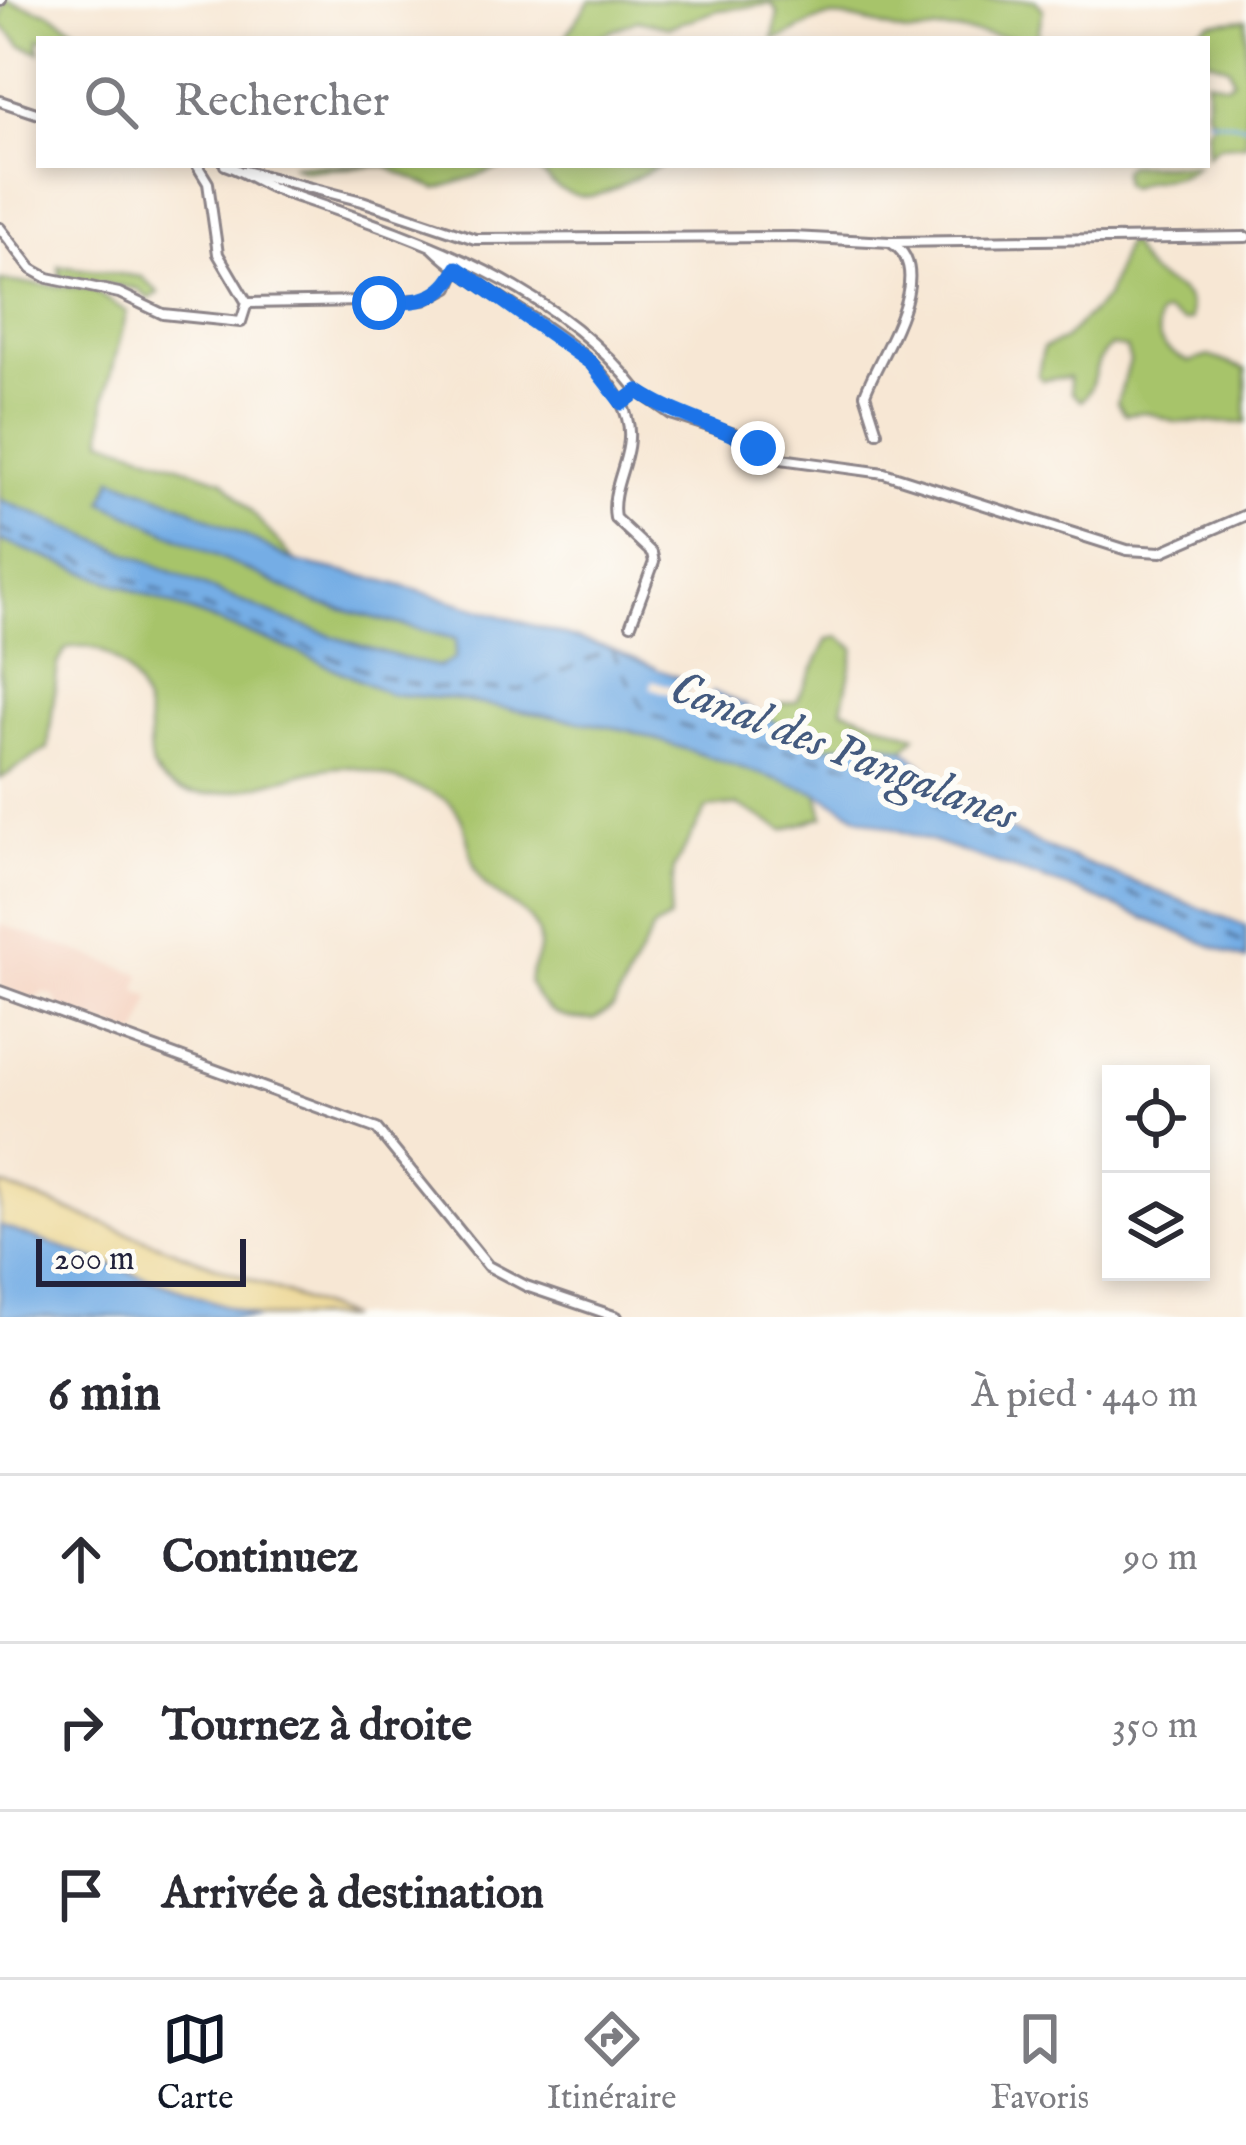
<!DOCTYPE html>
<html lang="fr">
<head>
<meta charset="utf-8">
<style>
  body { margin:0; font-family:"IM FELL English",serif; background:#f7f7f7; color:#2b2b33 }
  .controls { position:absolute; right:36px; bottom:36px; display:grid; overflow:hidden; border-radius:0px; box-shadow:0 6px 18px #0003 }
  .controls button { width:108px; height:108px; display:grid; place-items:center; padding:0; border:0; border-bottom:3px solid #e1e1e2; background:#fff; color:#2b2b33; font:60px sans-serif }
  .scale { position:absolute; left:36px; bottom:30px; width:210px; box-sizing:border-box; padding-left:12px; border:6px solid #22223b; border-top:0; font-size:33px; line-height:42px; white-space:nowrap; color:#22223b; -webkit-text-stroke:9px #fdfcf7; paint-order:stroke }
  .stop { position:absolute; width:36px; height:36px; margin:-27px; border:9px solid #1a73e8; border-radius:50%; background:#fff }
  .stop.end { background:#1a73e8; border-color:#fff; box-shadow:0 3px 12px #0008 }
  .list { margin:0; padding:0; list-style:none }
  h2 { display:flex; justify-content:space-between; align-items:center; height:156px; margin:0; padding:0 48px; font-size:51px }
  h2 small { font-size:39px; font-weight:400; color:#7c7c81 }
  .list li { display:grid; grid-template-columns:78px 1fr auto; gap:36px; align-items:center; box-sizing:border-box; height:168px; padding:0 48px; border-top:3px solid #e1e1e2 }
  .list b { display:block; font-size:45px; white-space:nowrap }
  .list em { font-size:39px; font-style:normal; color:#7c7c81 }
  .icon { flex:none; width:66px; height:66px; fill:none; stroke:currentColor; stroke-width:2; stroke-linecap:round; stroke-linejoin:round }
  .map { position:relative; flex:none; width:1246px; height:1317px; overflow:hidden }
  .search { position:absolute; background:#fff; box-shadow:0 6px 18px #0003; left:36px; right:36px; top:36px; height:132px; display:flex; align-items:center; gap:30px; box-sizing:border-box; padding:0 42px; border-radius:0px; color:#7c7c81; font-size:45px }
  .sheet { height:660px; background:#fff }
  nav { display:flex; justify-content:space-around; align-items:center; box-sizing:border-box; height:168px; border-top:3px solid #e1e1e2; background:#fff; font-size:33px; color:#7c7c81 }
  nav a { display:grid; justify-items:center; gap:6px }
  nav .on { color:#111827 }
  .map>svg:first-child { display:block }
</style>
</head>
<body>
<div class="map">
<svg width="1246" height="1317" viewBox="0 0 1246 1317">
  <rect width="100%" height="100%" fill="#fdfcf7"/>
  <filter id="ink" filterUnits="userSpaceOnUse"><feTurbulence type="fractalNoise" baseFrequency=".00833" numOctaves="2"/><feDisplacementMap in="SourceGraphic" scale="24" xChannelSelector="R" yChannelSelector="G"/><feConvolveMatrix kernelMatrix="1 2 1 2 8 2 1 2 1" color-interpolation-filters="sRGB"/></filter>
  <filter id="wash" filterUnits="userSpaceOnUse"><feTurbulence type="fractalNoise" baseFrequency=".004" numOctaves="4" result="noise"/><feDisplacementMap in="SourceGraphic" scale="48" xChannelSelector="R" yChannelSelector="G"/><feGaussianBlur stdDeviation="2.7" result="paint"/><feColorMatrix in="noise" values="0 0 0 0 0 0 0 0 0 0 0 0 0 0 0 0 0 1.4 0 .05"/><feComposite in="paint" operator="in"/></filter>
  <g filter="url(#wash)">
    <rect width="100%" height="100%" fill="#f7e7d4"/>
    <path fill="#f5d3c1" d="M0,924L141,974L137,991L151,997L138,1036L60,1009L55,997L44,992L34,999L0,987Z"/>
    <g fill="#a7c46b" stroke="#647353" stroke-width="3">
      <path d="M5,0L50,13L91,39H39V52L21,45L0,23Z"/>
      <path d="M590,0H873L955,6L975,0H1035L1043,9L1037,39C1004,39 974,31 943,30C930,30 918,36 906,33C880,27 859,17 832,17C807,18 793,39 773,39L778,12L772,4L718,10L669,27L637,20L594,39H564Z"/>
      <path d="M1246,19V144L1218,146L1207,155V129L1214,121L1207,112V79L1227,85L1233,80L1229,67L1207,59V39H1186L1209,23Z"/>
      <path d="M291,165H510L437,189L384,166L304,170Z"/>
      <path d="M529,165H662C630,176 598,211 560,189C548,182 542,170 529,165Z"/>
      <path d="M1128,165H1196C1174,185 1152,174 1130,188L1123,185L1122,170Z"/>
      <path d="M1127,239C1133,249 1140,264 1149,272C1168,290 1193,286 1191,320L1184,322L1166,312L1159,315C1153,342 1166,351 1189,362L1209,356L1246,369V423L1174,422L1147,412L1125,414L1117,403L1130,361L1126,348L1112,346C1090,359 1099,386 1081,401L1071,392L1069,377L1043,380L1038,375L1043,348L1063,340L1106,298Z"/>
      <path d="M59,266L142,277L159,293L149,299L138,289L60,277Z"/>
      <path d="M0,281L91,289L127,312L105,398L103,439L223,480L296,562L183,505L113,479L103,502L317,603L456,639L455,658L440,667C286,633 147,556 0,500Z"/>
      <path d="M0,540L296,651L390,694L453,699L628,730L818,793L824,816L784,830L737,805L707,808L674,868L669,919L653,929L613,1008L594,1020C563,1021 543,1014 529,983C529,970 538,962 539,949C543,911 502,905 484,883C464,860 473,819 446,800C432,791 368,769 350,767C297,762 187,830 152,767C147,751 151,735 148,719C143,680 106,635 66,649L58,664L48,748L0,779Z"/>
      <path d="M839,637L855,648L842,709L916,736L904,749L884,743L820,748L763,718L778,705L797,701L828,639Z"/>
    </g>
    <path fill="#eeda9e" stroke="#887e6c" stroke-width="3" d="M0,1184L348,1317H194L0,1246Z"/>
    <g fill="#75ade5" stroke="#4c6890" stroke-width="3">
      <path d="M113,478L183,505L296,562L385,581L611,649L742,704L820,748L865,742L904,749L979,816L1054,851L1246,926V960L1076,890L859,817L818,793L628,730L453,699L390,694L296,651L0,540V500C147,556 286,633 440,667L455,658L456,639L317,603L103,502Z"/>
      <path d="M0,1226L257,1317H0Z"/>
    </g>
    <path fill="#f7e7d4" d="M659,663L735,694L714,687L709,698L743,710L741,718L650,688L652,680L687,691L691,680L657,668Z"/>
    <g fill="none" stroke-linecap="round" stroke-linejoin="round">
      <path stroke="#75ade5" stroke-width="3" d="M1207,119L1246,125"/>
      <path stroke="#435a7f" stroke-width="3" stroke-dasharray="15 12" stroke-linecap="butt" d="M0,529L381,676L428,688L521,690L611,649L646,713L706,734L881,771L911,783L952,817L987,837L1215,927L1246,945"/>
    </g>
  </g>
  <g filter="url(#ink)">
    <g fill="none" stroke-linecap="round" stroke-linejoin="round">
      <g stroke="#8c8488" stroke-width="14">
        <g id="minor">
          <path d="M0,1L1,0"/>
          <path d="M0,101L39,114"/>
          <path d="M197,165L208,183L218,254L247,303"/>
          <path d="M225,165C246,172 262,185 283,192C410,236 552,280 638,391"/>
          <path d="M245,171L362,201L475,239L792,237L890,242C941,270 877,358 865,394L877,432"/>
          <path d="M0,228L32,269L48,278L119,293L163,314L241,322L247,303"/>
          <path d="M892,242L1246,237"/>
          <path d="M432,247C483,299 608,344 627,418C637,454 609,485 615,518L652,553L654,562L631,624"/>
          <path d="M247,303L424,300L449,287L457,268"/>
          <path d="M622,403L638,391L671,414L737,435L781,459L884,473L1127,550L1161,552L1246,515"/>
          <path d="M0,991L377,1129L488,1266L526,1286L617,1317"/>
        </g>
      </g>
      <use href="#minor" stroke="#fff" stroke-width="8"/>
    </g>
  </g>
  <g fill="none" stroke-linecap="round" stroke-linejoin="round" filter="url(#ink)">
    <path stroke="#1a73e8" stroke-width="15" d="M379,303C414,302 441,303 457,268L591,363L622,403L638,391C676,417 719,424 758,448"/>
  </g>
  <g text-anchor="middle" stroke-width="12" stroke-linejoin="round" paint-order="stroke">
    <g font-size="48" font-style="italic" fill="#435a7f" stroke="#fdfcf7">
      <text transform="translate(845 749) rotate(21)" y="17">Canal des Pangalanes</text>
    </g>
  </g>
</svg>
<div class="controls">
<button><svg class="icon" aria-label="locate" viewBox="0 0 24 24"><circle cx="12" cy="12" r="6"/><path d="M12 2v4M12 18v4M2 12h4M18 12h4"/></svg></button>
<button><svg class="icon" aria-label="layers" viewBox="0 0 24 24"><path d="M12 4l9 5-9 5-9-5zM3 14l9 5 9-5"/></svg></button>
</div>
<div class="scale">200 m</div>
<div class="stop" style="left:379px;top:303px"></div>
<div class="stop end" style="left:758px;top:448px"></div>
<div class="search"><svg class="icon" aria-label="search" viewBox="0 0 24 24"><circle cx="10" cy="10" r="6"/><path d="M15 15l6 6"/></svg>Rechercher</div>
</div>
<section class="sheet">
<h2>6 min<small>À pied · 440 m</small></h2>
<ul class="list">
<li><svg class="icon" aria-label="ahead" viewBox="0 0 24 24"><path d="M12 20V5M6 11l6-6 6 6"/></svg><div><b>Continuez</b></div><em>90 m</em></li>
<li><svg class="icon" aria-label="right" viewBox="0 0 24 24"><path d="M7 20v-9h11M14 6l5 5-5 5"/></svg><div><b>Tournez à droite</b></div><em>350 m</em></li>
<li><svg class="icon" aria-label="arrive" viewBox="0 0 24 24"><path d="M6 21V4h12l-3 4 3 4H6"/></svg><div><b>Arrivée à destination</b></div></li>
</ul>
</section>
<nav>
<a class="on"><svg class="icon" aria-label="map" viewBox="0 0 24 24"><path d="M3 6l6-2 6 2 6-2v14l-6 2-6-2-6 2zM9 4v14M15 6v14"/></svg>Carte</a>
<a><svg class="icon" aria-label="directions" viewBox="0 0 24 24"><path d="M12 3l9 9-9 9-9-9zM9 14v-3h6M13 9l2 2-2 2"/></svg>Itinéraire</a>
<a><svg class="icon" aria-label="saved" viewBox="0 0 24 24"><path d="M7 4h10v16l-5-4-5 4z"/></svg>Favoris</a>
</nav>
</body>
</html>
